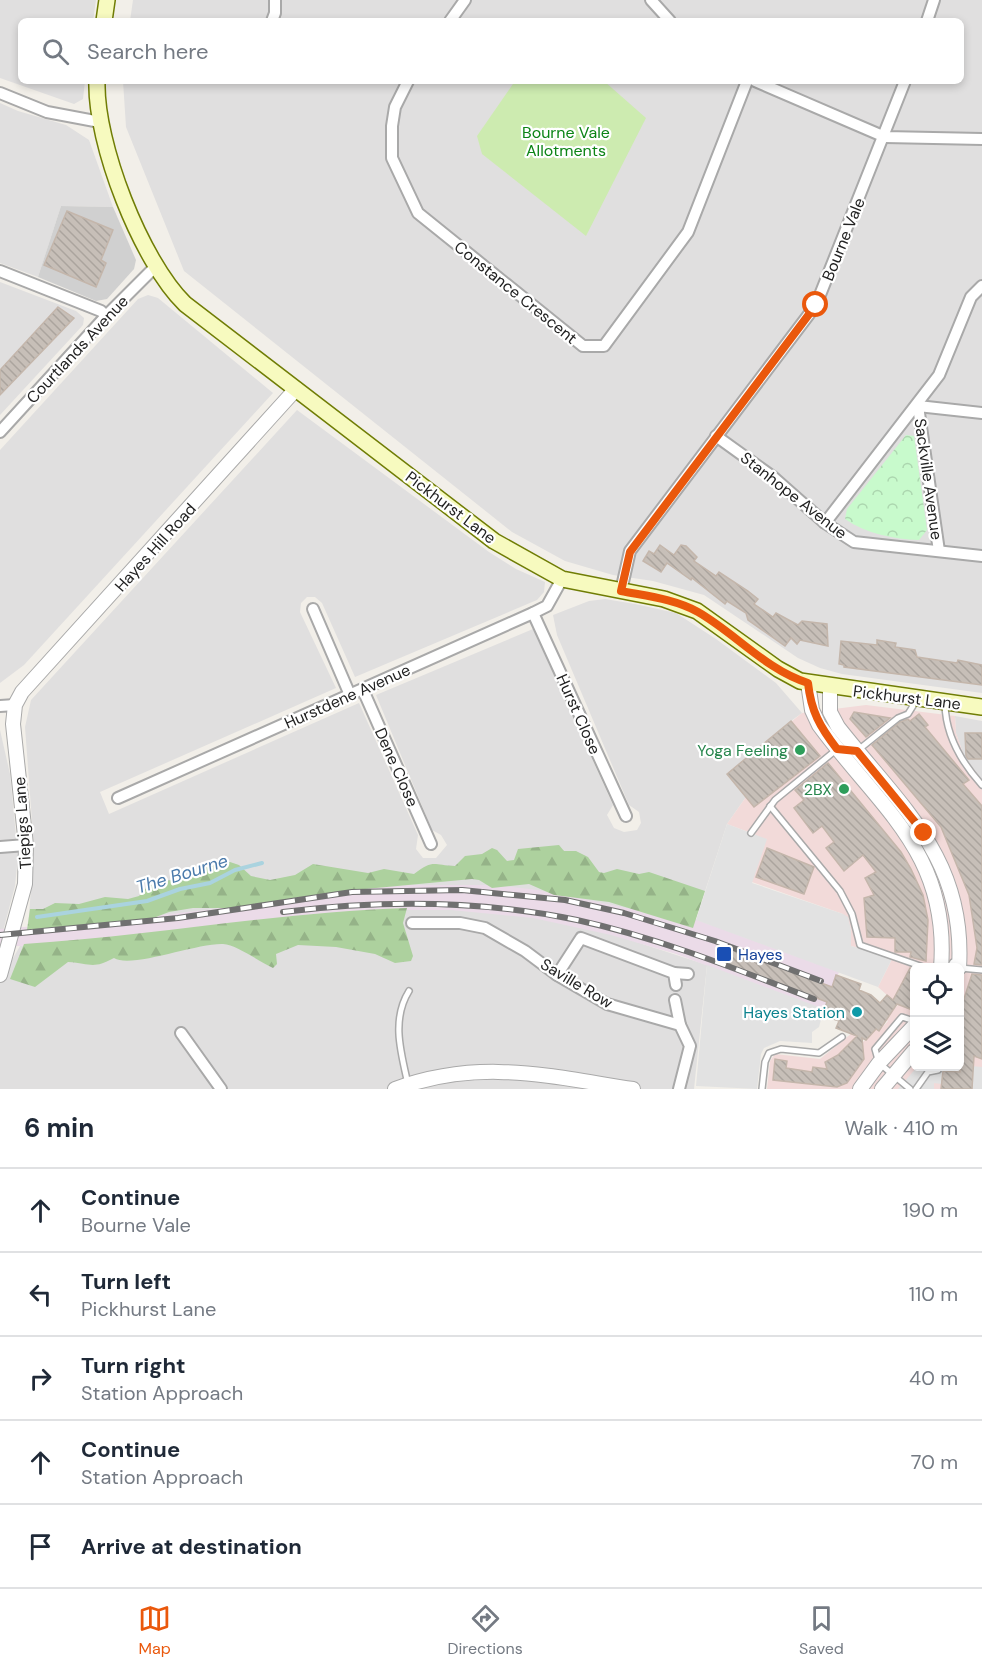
<!DOCTYPE html>
<html lang="en">
<head>
<meta charset="utf-8">
<style>
  body { margin:0; font-family:"DM Sans",sans-serif; background:#f2f2f3; color:#1f2937 }
  .controls { position:absolute; right:18px; bottom:18px; display:grid; overflow:hidden; border-radius:9px; box-shadow:0 3px 9px #0003 }
  .controls button { width:54px; height:54px; display:grid; place-items:center; padding:0; border:0; border-bottom:2px solid #e0e1e3; background:#fff; color:#1f2937; font:30px sans-serif }
  .stop { position:absolute; width:18px; height:18px; margin:-14px; border:4px solid #ea580c; border-radius:50%; background:#fff }
  .stop.end { background:#ea580c; border-color:#fff; box-shadow:0 2px 6px #0008 }
  .list { margin:0; padding:0; list-style:none }
  h2 { display:flex; justify-content:space-between; align-items:center; height:78px; margin:0; padding:0 24px; font-size:26px }
  h2 small { font-size:20px; font-weight:400; color:#747a83 }
  .list li { display:grid; grid-template-columns:39px 1fr auto; gap:18px; align-items:center; box-sizing:border-box; height:84px; padding:0 24px; border-top:2px solid #e0e1e3 }
  .list b { display:block; font-size:22px; white-space:nowrap }
  .list p { margin:0; font-size:20px; white-space:nowrap; color:#747a83 }
  .list em { font-size:20px; font-style:normal; color:#747a83 }
  .icon { flex:none; width:33px; height:33px; fill:none; stroke:currentColor; stroke-width:2; stroke-linecap:round; stroke-linejoin:round }
  .map { position:relative; flex:none; width:982px; height:1089px; overflow:hidden }
  .search { position:absolute; background:#fff; box-shadow:0 3px 9px #0003; left:18px; right:18px; top:18px; height:66px; display:flex; align-items:center; gap:15px; box-sizing:border-box; padding:0 21px; border-radius:9px; color:#747a83; font-size:22px }
  .sheet { height:498px; background:#fff }
  nav { display:flex; justify-content:space-around; align-items:center; box-sizing:border-box; height:84px; border-top:2px solid #e0e1e3; background:#fff; font-size:16px; color:#747a83 }
  nav a { display:grid; justify-items:center; gap:3px }
  nav .on { color:#ea580c }
  .map>svg:first-child { display:block }
</style>
</head>
<body>
<div class="map">
<svg width="982" height="1089" viewBox="0 0 982 1089">
  <defs>
    <pattern id="forest-firs" width="22" height="20" patternUnits="userSpaceOnUse" patternTransform="scale(1.5)"><rect width="22" height="20" fill="#add19e"/><path d="M5 1l3.5 6h-7zM16 11l3.5 6h-7z" fill="#95b388"/></pattern>
    <pattern id="park-crowns" width="20" height="18" patternUnits="userSpaceOnUse" patternTransform="scale(1.5)"><rect width="20" height="18" fill="#c8facc"/><path d="M2 6a3 3 0 1 1 6 0M12 15a3 3 0 1 1 6 0" fill="none" stroke="#acd6af"/></pattern>
    <pattern id="building-back-hatch" width="6" height="6" patternUnits="userSpaceOnUse" patternTransform="scale(1.5)"><rect width="6" height="6" fill="#c7bfb8"/><path d="M-1 5l2 2M0 0l6 6M5-1l2 2" fill="none" stroke="#aba49e"/></pattern>
  </defs>
  <rect width="100%" height="100%" fill="#f2efe9"/>
  <g fill="#e0dfdf">
    <path d="M0,0H96L93,21H21V81H85L83,99L74,104L0,78Z"/>
    <path d="M133,0H982V693L842,674L820,668L798,658L704,595L653,581L613,575L565,561L512,532L184,271L126,127L123,81H961V21H130Z"/>
    <path d="M0,103L18,111L66,125L89,140L113,207L61,206L38,277L0,263Z"/>
    <path d="M0,282L76,311L84,318L83,325L0,415Z"/>
    <path d="M148,295L158,298L273,393L24,665L0,683V450L138,299Z"/>
    <path d="M297,410L489,552L516,569L545,582L544,592L537,600L355,677L322,603L315,597H307L301,603L300,612L336,688L100,792L109,814L359,703L418,835L416,849L423,858H436L447,845L441,835L432,830L376,695L533,629L613,805L607,815L614,828L624,832L637,830L641,823L639,812L629,805L557,635L553,615L589,601L605,599L635,604L676,613L716,639L776,683L802,713L791,721L746,797L727,824L693,928L632,910L265,903L143,918L28,928L34,848L25,727L31,700Z"/>
    <path d="M955,716L982,721V780L964,756L956,733Z"/>
    <path d="M0,730L10,774L18,856L15,886L3,931H0Z"/>
    <path d="M450,909L533,917L612,934L707,965L694,1089H0V981L20,946L358,911Z"/>
  </g>
  <path fill="#f2dad9" fill-rule="evenodd" d="M866,705L955,716L956,733L964,756L982,780V1089H767L770,1061L775,1054L820,1059L852,1033L862,1043L876,1029L879,1031L888,1021L885,1019L898,1005L878,987L893,957L851,946V929L843,914L752,882L751,833L727,824L746,797L727,774L802,713ZM914,968H960V1066H914Z"/>
  <path fill="#d0d0d0" d="M61,206L113,207L136,260L134,269L107,299L96,301L38,277Z"/>
  <path fill="#ebdbe8" d="M399,885H494L538,890L632,909L692,926L695,919L839,972L825,1010L676,954L611,935L533,918L451,910H404L81,943L0,947V929L142,917L215,909L323,891Z"/>
  <g fill="url(#forest-firs)">
    <path d="M559,845L564,851H576L588,857L599,872L604,873L617,869L639,874L649,872L705,891L693,928L609,902L554,895L529,884L492,888L479,880L472,879L344,891L239,908H193L169,912L151,919L27,930L30,909H43L55,903L79,904L105,897L128,899L139,896L147,887L162,881L185,879L207,866L230,862L239,865L251,876L270,880L295,875L313,864L368,873L384,869L414,874C434,859 432,865 455,866L465,856L482,854L492,848L497,850L507,861L514,860L518,849Z"/>
    <path d="M407,908L403,923L413,956L411,961L395,963L375,954L336,947L298,945L276,954L277,964L273,968C258,961 237,945 223,944C196,943 131,969 114,958C92,970 90,963 68,962L35,987L10,979L24,944C152,936 278,912 407,908Z"/>
  </g>
  <path fill="url(#park-crowns)" d="M906,435L914,436L927,530L919,540C893,539 867,534 845,519L847,509Z"/>
  <path fill="#cdebb0" d="M515,81H604L646,118L586,236L482,154L477,136Z"/>
  <g fill="#e2e2e2">
    <path d="M727,824L767,839L752,883L843,914L848,917L851,930V946L893,957L878,987L696,920Z"/>
    <path d="M707,965L824,1009L819,1027L812,1032V1043L780,1041L764,1048L761,1054L757,1089L696,1086Z"/>
    <path d="M960,1065L982,1067V1089H972L973,1073L943,1071L941,1084L934,1083V1089H898L917,1067Z"/>
  </g>
  <g fill="none" stroke-linecap="round" stroke-linejoin="round">
    <path stroke="#aad3df" stroke-width="4" d="M37,917L147,901L180,889L210,883L235,870L262,863"/>
  </g>
  <g fill="url(#building-back-hatch)" stroke="#c4b6ab" stroke-width="1.5">
    <path d="M67,211L113,230L101,260L106,263L96,287L44,265Z"/>
    <path d="M58,307L74,318L0,395V370Z"/>
    <path d="M660,545L674,555L681,545L686,546L697,557L694,561L716,576L719,572L748,591L758,599L754,604L773,617L776,613L798,625L802,621L827,624L828,646L800,640L797,644L791,638L785,646L748,620L746,613L727,601L725,604L692,578L691,580L667,563L661,572L643,561L649,551L654,554Z"/>
    <path d="M877,640L896,643L895,647L915,650L917,657L957,663L958,660L982,665V685L844,667V665L839,664L841,641L877,645Z"/>
    <path d="M854,712L890,718L866,737L850,719Z"/>
    <path d="M919,714L928,725L925,727L969,780L963,784L982,806V965L974,964L977,948L969,895L941,827L872,745L900,722L908,719L910,721Z"/>
    <path d="M791,721L820,756L754,807L727,774Z"/>
    <path d="M965,733H982V759H968L966,756Z"/>
    <path d="M828,763L901,852L911,869L923,895L928,920L926,961L910,957L911,952H895V938L867,937L864,898L874,895L865,878L876,872L863,855L844,871L826,848L834,842L822,826L813,833L794,808L804,800L795,790Z"/>
    <path d="M767,848L814,867L804,894L756,877Z"/>
    <path d="M725,947L832,987L836,975L861,984L859,990L871,995L880,1003L887,995L893,1000L910,968L915,969V1003L910,1009L897,1004L879,1031L876,1029L866,1040L862,1038L864,1059L847,1083L837,1087L773,1080L775,1059L787,1061L786,1068L812,1072L813,1067L827,1069L825,1062L838,1055L857,1036L836,1028L839,1021L822,1015L827,1002L719,961Z"/>
    <path d="M972,974L982,975V1059L974,1056L972,1089H941L943,1071L960,1072V1011Z"/>
  </g>
  <g fill="none" stroke-linecap="round" stroke-linejoin="round">
    <g stroke="#a9a9a9" stroke-width="8">
      <g id="service">
        <path d="M945,705C946,737 962,763 982,785"/>
        <path d="M857,751L898,718L908,714L913,706L914,698"/>
        <path d="M770,806L840,891L852,914L860,945L926,968"/>
        <path d="M751,833L775,800L836,750"/>
        <path d="M949,968L953,962H958"/>
        <path d="M960,968L982,970"/>
        <path d="M408,1084C401,1053 391,1020 409,991"/>
        <path d="M762,1089L765,1062L769,1053L781,1049L819,1053L842,1037"/>
        <path d="M910,1089L879,1063L875,1049L902,1017L914,1021"/>
        <path d="M916,1089L928,1072L938,1070"/>
      </g>
    </g>
    <g stroke="#a9a9a9" stroke-width="14">
      <g id="minor">
        <path d="M651,0L670,21"/>
        <path d="M272,21L275,13V0"/>
        <path d="M450,21L465,0"/>
        <path d="M927,21L934,0"/>
        <path d="M408,81L395,107L392,126V158L418,213L583,346H604L688,232L747,81"/>
        <path d="M755,81L885,137L982,139"/>
        <path d="M0,93L47,112L100,122"/>
        <path d="M0,271L101,311L106,316"/>
        <path d="M0,432L106,316L155,267"/>
        <path d="M716,436L773,477L825,523L854,542L982,556"/>
        <path d="M825,523L939,375L971,297L982,286"/>
        <path d="M939,551L918,406L982,413"/>
        <path d="M621,591L630,551L816,305L905,81"/>
        <path d="M313,609L350,695"/>
        <path d="M533,613L626,816"/>
        <path d="M363,690L431,844"/>
        <path d="M0,706L15,705"/>
        <path d="M118,798L533,613L547,606L562,579"/>
        <path d="M0,847L26,845"/>
        <path d="M412,923H460L485,928L525,951L557,975L607,1004L680,1025L690,1046L679,1089"/>
        <path d="M674,973L688,974"/>
        <path d="M557,975L581,938L674,973L676,985"/>
        <path d="M675,1000L680,1025"/>
        <path d="M181,1033L221,1089"/>
      </g>
    </g>
    <g stroke="#a9a9a9" stroke-width="16">
      <g id="tertiary">
        <path d="M808,683L812,710L819,725C880,808 950,853 941,968"/>
        <path d="M830,687V712L838,727C900,806 966,858 959,968"/>
        <path d="M0,975L25,884L26,845L13,724L15,705L22,692L296,389"/>
        <path d="M395,1089C480,1058 547,1076 633,1089"/>
        <path d="M860,1089L879,1063L914,1026"/>
        <path d="M882,1089L914,1051"/>
      </g>
    </g>
    <g stroke="#707d05" stroke-width="18">
      <g id="secondary">
        <path d="M104,21L107,0"/>
        <path d="M97,81C95,143 141,261 185,304L494,541L562,579L664,599L697,611L778,669L800,681L982,707"/>
      </g>
    </g>
    <use href="#service" stroke="#fff" stroke-width="5"/>
    <use href="#minor" stroke="#fff" stroke-width="10"/>
    <use href="#tertiary" stroke="#fff" stroke-width="14"/>
    <use href="#secondary" stroke="#f7fabf" stroke-width="15"/>
    <g stroke="#707070" stroke-width="6">
      <g id="rail">
        <path d="M283,912C380,900 480,900 577,920C659,938 736,969 814,999"/>
        <path d="M0,935L178,918L352,892L462,890L565,900L624,913L715,941L821,981"/>
      </g>
    </g>
    <use href="#rail" stroke="#fff" stroke-width="4" stroke-dasharray="11" stroke-linecap="butt"/>
  </g>
  <g fill="none" stroke-linecap="round" stroke-linejoin="round">
    <path stroke="#ea580c" stroke-width="8" d="M816,305L630,552L621,591C646,596 675,599 698,612C735,633 766,670 808,683C811,711 820,727 837,749L857,751L924,833"/>
  </g>
  <g fill="#2e9e5b" stroke="#fff" stroke-width="2">
    <circle cx="800" cy="750" r="6"/>
    <circle cx="844" cy="789" r="6"/>
  </g>
  <rect fill="#1a4fb4" stroke="#fff" stroke-width="2" x="716" y="946" width="16" height="16" rx="3"/>
  <circle fill="#0f9aa8" stroke="#fff" stroke-width="2" cx="857" cy="1012" r="6"/>
  <g text-anchor="middle" stroke-width="4.5" stroke-linejoin="round" paint-order="stroke">
    <g font-size="16" fill="#0c8416" stroke="#fff">
      <text x="566" y="138">Bourne Vale<tspan x="566" dy="18">Allotments</tspan></text>
    </g>
    <g font-size="16" fill="#222" stroke="#fff">
      <text transform="translate(843 239) rotate(-68)" y="6">Bourne Vale</text>
      <text transform="translate(516 292) rotate(39)" y="6">Constance Crescent</text>
      <text transform="translate(77 349) rotate(-47)" y="6">Courtlands Avenue</text>
      <text transform="translate(929 479) rotate(82)" y="6">Sackville Avenue</text>
      <text transform="translate(794 495) rotate(38)" y="6">Stanhope Avenue</text>
      <text transform="translate(451 507) rotate(37)" y="6">Pickhurst Lane</text>
      <text transform="translate(155 547) rotate(-48)" y="6">Hayes Hill Road</text>
      <text transform="translate(347 696) rotate(-24)" y="6">Hurstdene Avenue</text>
      <text transform="translate(907 697) rotate(7)" y="6">Pickhurst Lane</text>
      <text transform="translate(579 714) rotate(66)" y="6">Hurst Close</text>
      <text transform="translate(397 767) rotate(66)" y="6">Dene Close</text>
      <text transform="translate(22 823) rotate(-94)" y="6">Tiepigs Lane</text>
      <text transform="translate(577 983) rotate(31)" y="6">Saville Row</text>
    </g>
    <g font-size="16" fill="#27864d" stroke="#fff" text-anchor="end">
      <text x="788" y="756">Yoga Feeling</text>
      <text x="832" y="795">2BX</text>
    </g>
    <g font-size="16" fill="#164399" stroke="#fff" text-anchor="start">
      <text x="738" y="960">Hayes</text>
    </g>
    <g font-size="16" fill="#0d838f" stroke="#fff" text-anchor="end">
      <text x="845" y="1018">Hayes Station</text>
    </g>
    <g font-size="18" font-style="italic" fill="#4a7aab" stroke="#fff">
      <text transform="translate(182 874) rotate(-17)" y="6">The Bourne</text>
    </g>
  </g>
</svg>
<div class="controls">
<button><svg class="icon" aria-label="locate" viewBox="0 0 24 24"><circle cx="12" cy="12" r="6"/><path d="M12 2v4M12 18v4M2 12h4M18 12h4"/></svg></button>
<button><svg class="icon" aria-label="layers" viewBox="0 0 24 24"><path d="M12 4l9 5-9 5-9-5zM3 14l9 5 9-5"/></svg></button>
</div>
<div class="stop" style="left:816px;top:305px"></div>
<div class="stop end" style="left:924px;top:833px"></div>
<div class="search"><svg class="icon" aria-label="search" viewBox="0 0 24 24"><circle cx="10" cy="10" r="6"/><path d="M15 15l6 6"/></svg>Search here</div>
</div>
<section class="sheet">
<h2>6 min<small>Walk · 410 m</small></h2>
<ul class="list">
<li><svg class="icon" aria-label="ahead" viewBox="0 0 24 24"><path d="M12 20V5M6 11l6-6 6 6"/></svg><div><b>Continue</b><p>Bourne Vale</p></div><em>190 m</em></li>
<li><svg class="icon" aria-label="left" viewBox="0 0 24 24"><path d="M17 20v-9H6M10 6l-5 5 5 5"/></svg><div><b>Turn left</b><p>Pickhurst Lane</p></div><em>110 m</em></li>
<li><svg class="icon" aria-label="right" viewBox="0 0 24 24"><path d="M7 20v-9h11M14 6l5 5-5 5"/></svg><div><b>Turn right</b><p>Station Approach</p></div><em>40 m</em></li>
<li><svg class="icon" aria-label="ahead" viewBox="0 0 24 24"><path d="M12 20V5M6 11l6-6 6 6"/></svg><div><b>Continue</b><p>Station Approach</p></div><em>70 m</em></li>
<li><svg class="icon" aria-label="arrive" viewBox="0 0 24 24"><path d="M6 21V4h12l-3 4 3 4H6"/></svg><div><b>Arrive at destination</b></div></li>
</ul>
</section>
<nav>
<a class="on"><svg class="icon" aria-label="map" viewBox="0 0 24 24"><path d="M3 6l6-2 6 2 6-2v14l-6 2-6-2-6 2zM9 4v14M15 6v14"/></svg>Map</a>
<a><svg class="icon" aria-label="directions" viewBox="0 0 24 24"><path d="M12 3l9 9-9 9-9-9zM9 14v-3h6M13 9l2 2-2 2"/></svg>Directions</a>
<a><svg class="icon" aria-label="saved" viewBox="0 0 24 24"><path d="M7 4h10v16l-5-4-5 4z"/></svg>Saved</a>
</nav>
</body>
</html>
